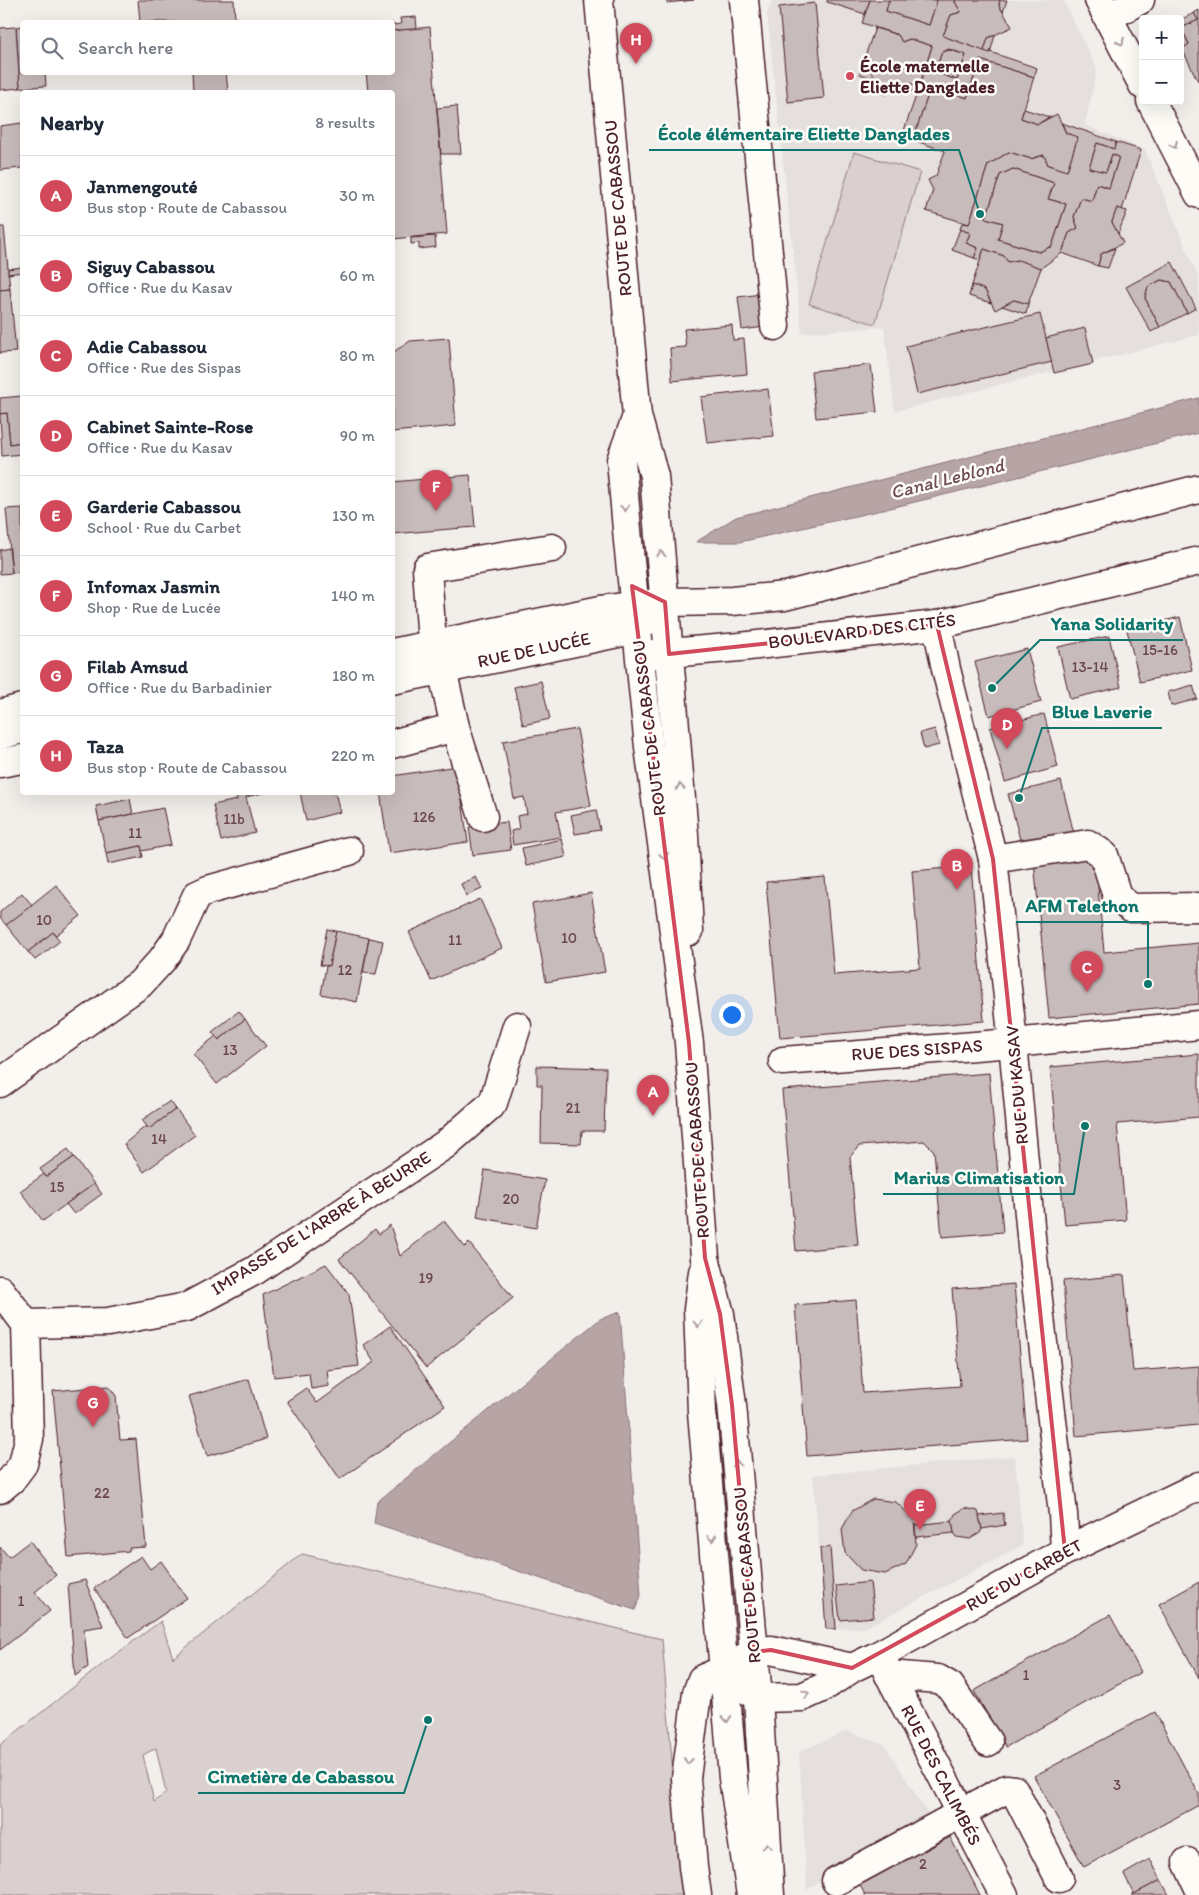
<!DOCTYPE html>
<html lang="en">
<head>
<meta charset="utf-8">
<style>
  body { margin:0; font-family:Itim,sans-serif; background:#f6f6f7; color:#1f2937 }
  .controls { position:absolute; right:15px; top:15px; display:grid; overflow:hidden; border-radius:5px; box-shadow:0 5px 20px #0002 }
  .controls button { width:45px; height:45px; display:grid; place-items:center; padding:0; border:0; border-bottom:1px solid #e0e1e3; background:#fff; color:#1f2937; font:25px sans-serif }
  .you { position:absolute; left:731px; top:1014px; width:18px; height:18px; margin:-12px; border:4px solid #fff; border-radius:50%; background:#1a73e8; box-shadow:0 0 0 8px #1a73e833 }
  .badge { display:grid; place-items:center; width:32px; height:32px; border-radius:50%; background:#d1495b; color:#fff; font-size:16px; font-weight:700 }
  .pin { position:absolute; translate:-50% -41px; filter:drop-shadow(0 1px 2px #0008) }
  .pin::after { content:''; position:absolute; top:26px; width:18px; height:15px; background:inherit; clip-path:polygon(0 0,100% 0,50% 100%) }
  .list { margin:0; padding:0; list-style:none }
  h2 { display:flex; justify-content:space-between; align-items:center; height:65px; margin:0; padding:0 20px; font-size:21px }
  h2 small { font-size:16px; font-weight:400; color:#747a83 }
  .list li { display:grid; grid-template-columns:32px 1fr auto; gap:15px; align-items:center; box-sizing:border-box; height:80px; padding:0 20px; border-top:1px solid #e0e1e3 }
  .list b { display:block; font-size:19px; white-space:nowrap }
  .list p { margin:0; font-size:16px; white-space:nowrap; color:#747a83 }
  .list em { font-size:16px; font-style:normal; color:#747a83 }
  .icon { flex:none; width:28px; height:28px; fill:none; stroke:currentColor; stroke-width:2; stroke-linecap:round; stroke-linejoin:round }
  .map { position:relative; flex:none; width:1199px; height:1895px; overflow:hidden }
  .search { position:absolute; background:#fff; box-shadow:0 5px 20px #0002; left:20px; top:20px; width:375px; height:55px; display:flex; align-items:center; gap:12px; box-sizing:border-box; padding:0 18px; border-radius:5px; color:#747a83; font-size:19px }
  .panel { position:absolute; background:#fff; box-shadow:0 5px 20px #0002; left:20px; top:90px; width:375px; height:705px; border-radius:5px }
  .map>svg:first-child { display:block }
</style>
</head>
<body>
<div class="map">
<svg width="1199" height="1895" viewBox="0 0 1199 1895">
  <rect width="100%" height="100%" fill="#f2efeb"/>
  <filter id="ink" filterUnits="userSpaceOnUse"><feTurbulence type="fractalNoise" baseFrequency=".02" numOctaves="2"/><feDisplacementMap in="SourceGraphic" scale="10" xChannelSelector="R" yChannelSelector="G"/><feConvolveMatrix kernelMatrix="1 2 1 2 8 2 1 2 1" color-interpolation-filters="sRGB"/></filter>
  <g filter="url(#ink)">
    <g fill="#e5dfdd">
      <path d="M773,0H1063L1097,69L1085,125L1145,150L1199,279V335L895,411L884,327L802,333L767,13Z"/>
      <path d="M1015,1456L1023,1545L865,1628L826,1629L813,1475Z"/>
      <path d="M847,1731L885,1745L928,1814L807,1890L799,1752Z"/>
    </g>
    <g fill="#d9d0cf" stroke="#92787d" fill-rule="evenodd">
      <path d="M854,152L920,172L875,324L809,304Z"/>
      <path d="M302,1554L662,1639L683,1895H0V1745L108,1660L161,1621L173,1658ZM156,1748L166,1793L154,1802L143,1755Z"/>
    </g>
    <g fill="#b7a5a6" stroke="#8b6f75">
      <path d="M1199,398V433L882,510L740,542H696L736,517Z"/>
      <path d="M620,1312L641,1595L635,1610L374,1523L377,1502L600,1319Z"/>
    </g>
    <g fill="#c8bbbb" stroke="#4a1f2b" fill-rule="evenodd">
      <path d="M138,0H234L235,22H140Z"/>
      <path d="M667,0H694L667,3Z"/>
      <path d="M827,0H870L865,14L827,2Z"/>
      <path d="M870,0H889L886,11L929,25L937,0H956L955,2L961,12L951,15L943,36L1037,68L1034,77L980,60L967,98L931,86L913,140L902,136L917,93L899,88L907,82L919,87L932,46L910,39L902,42L898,35L862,23ZM949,49L966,55L957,80L935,72L942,52Z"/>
      <path d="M889,0H937L929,25L886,11Z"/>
      <path d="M956,0H1000L999,5L1012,27L988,38L984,51L943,36L951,15L961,12L955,2Z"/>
      <path d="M1000,0H1007L1003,12L999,5Z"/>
      <path d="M815,3L824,98L788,102L779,7Z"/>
      <path d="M1199,10V80L1198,81L1182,49L1189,44L1181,28L1198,20L1194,13Z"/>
      <path d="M1194,13L1198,20L1181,28L1189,44L1182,49L1180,46V20Z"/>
      <path d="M416,17L417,29L393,31V25L401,24L400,18Z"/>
      <path d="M22,26V72H45L46,86L20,88L16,27Z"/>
      <path d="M16,27L20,88L0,90V28Z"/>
      <path d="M430,27L447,234L392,239V92H368L366,72H392V31Z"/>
      <path d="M875,28L898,35L902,42L910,39L932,46L919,87L907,82L884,95L871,71L861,67Z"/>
      <path d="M995,35L990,53L984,51L988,38Z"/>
      <path d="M950,50L966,55L957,80L935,72L942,52Z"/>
      <path d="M980,60L1034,77L1021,118L1038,124L1057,114L1066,133L1078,137L1067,171L1048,165L1044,155L1031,159L1009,152L988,165L969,224L926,211L933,190L928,180L936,176L945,151L913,140L931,86L967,98Z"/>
      <path d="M861,67L871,71L876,80L860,74Z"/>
      <path d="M192,72H226L228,92H193Z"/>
      <path d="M457,106L461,154H441L437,108Z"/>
      <path d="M1024,109L1049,117L1038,124L1021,118Z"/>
      <path d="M22,123V168L0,170V126Z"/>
      <path d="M1062,123L1116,142L1114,149L1097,143L1089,168L1106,172L1112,154L1119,157L1109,188L1097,184L1092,201L1081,198L1074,217L1078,228L1069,233L1062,253L1041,268L1018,261L1008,262L1004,256L984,249L980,260L974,258L978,248L966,243L970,233L960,229L962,223L969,224L988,165L1009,152L1031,159L1044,155L1048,165L1067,171L1078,137L1066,133ZM1013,169L1054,183L1048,199L1066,204L1052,246L1039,252L998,239L1003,223L986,218L1000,175Z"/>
      <path d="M1116,142L1141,150L1122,210L1117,208L1112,222L1123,243L1101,254L1098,266L1062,253L1069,233L1078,228L1074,217L1081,198L1092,201L1097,184L1109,188L1119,157L1112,154L1106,172L1089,168L1097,143L1114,149Z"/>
      <path d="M1013,169L1054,183L1048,199L1066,204L1052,246L1039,252L998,239L1003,223L986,218L1000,175Z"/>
      <path d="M1117,208L1127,211L1118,234L1112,222Z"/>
      <path d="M0,227H4L10,289L0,290Z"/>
      <path d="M960,229L970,233L966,243L978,248L974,258L952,250Z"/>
      <path d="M435,236L436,247L419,249V243L411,244V238Z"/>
      <path d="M1115,248L1108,268L1098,266L1101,254Z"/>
      <path d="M984,249L1004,256L1008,262L1018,260L1041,268L1028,304L1014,300L995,310L985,290L972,285Z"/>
      <path d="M1172,262L1196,308L1187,313L1171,282L1161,280L1148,287L1145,298L1160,327L1151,332L1126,287Z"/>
      <path d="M22,267V272L8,274V269Z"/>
      <path d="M1161,280L1171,282L1187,313L1160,327L1145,298L1148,287Z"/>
      <path d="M972,285L985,290L991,303L969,296Z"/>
      <path d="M10,289L16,352L0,353V290Z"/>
      <path d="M761,294L765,327L742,330L738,297Z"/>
      <path d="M1014,300L1028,304L1026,314L1002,306Z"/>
      <path d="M1040,314L1052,362L917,394L906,346Z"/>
      <path d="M732,325L733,340L744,339L747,374L672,381L670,348L686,347L684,329Z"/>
      <path d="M1085,328L1093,364L1054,373L1046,338Z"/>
      <path d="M449,338L456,426L392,432V353L410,341Z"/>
      <path d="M871,365L877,412L816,418L811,371Z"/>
      <path d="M768,389L774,436L707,443L701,397Z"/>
      <path d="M22,396V442L10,444L7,413L0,414V398Z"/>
      <path d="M7,413L10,444L22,442V454L2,456L0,414Z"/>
      <path d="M470,475L475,527L392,534V482Z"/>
      <path d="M22,508V572L12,573L6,509Z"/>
      <path d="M9,548L12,573L0,574V550Z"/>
      <path d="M1180,617L1192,670L1140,682L1127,630Z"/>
      <path d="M1109,636L1121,687L1070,699L1058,647Z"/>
      <path d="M1027,649L1041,702L989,716L975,662Z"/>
      <path d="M541,681L550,719L523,725L514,687Z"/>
      <path d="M1193,685L1197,699L1171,706L1168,692Z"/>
      <path d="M1044,714L1058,767L1005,782L990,728Z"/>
      <path d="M577,729L591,806L556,812L561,837L513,845L511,831L519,829L517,816L527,814L524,797L514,799L503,741Z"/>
      <path d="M935,729L939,745L924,749L920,733Z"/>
      <path d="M457,766L468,842L389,853L380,792H392V776Z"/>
      <path d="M1061,781L1074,834L1022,847L1008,794Z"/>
      <path d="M236,792H267L246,797L255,833L221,841L213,805L237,800Z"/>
      <path d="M300,792H335L340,812L306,821Z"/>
      <path d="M130,799L133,814L99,821L96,806Z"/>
      <path d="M163,808L171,845L142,851L141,846L106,853L99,821Z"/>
      <path d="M596,810L600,830L575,834L571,815Z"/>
      <path d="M507,822L511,850L473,855L469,827Z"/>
      <path d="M562,839L566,857L526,866L522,848Z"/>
      <path d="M141,846L143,857L108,864L106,853Z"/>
      <path d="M1095,855L1104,952L1199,943V1004L1049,1018L1034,861Z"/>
      <path d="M971,866L984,1021L780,1038L766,882L825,877L834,975L920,968L912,871Z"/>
      <path d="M476,877L482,889L466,896L461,884Z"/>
      <path d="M56,885L81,916L56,935L53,932L28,952L6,925Z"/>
      <path d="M22,893L32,905L6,925L0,918V912Z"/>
      <path d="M591,893L605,972L546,982L532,904Z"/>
      <path d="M480,899L502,948L431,981L409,932Z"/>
      <path d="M327,929L336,931L329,966L320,965Z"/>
      <path d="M336,931L369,938L357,1002L321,994L326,966H329Z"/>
      <path d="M53,932L60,941L35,960L28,952Z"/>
      <path d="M369,938L383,941L376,974L363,973Z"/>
      <path d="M239,1011L245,1019L219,1040L212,1032Z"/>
      <path d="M245,1019L266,1046L217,1084L193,1054L216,1036L219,1040Z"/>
      <path d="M1199,1054V1117L1117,1124L1126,1220L1065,1225L1050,1067Z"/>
      <path d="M537,1066L606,1068L604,1131H582L581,1144L541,1143L542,1085H537Z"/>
      <path d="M989,1073L1003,1232L942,1237L934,1151L924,1141L859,1146L850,1157L858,1245L796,1251L782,1090Z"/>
      <path d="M170,1101L176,1109L149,1129L142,1120Z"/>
      <path d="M176,1109L195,1135L144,1172L124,1144L146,1126L149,1129Z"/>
      <path d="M68,1149L74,1157L46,1177L40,1169Z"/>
      <path d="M74,1157L94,1184L43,1221L20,1191L44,1174L46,1177Z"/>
      <path d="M485,1170L545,1180L536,1228L477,1217Z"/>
      <path d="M94,1184L102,1194L74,1214L66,1204Z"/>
      <path d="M444,1221L465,1247L469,1243L513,1298L426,1368L339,1259L375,1229L379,1234L390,1225L400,1256Z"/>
      <path d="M326,1264L349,1294L359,1366L327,1370L329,1386L311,1389L309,1373L274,1377L263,1295Z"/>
      <path d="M1124,1275L1133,1371L1199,1366V1425L1076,1436L1063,1281Z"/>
      <path d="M1014,1284L1027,1439L807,1456L795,1305L856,1300L863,1393L960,1386L952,1289Z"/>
      <path d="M390,1326L445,1406L340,1479L287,1401L306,1388L317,1403L374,1362L363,1345Z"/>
      <path d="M249,1379L266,1439L207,1456L189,1396Z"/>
      <path d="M109,1386L116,1396L120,1440L136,1439L146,1547L129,1548V1551L68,1557L53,1391Z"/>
      <path d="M873,1499L896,1502L914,1519L916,1544L906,1564L885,1574L861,1570L845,1553L842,1529L852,1511Z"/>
      <path d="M965,1508L978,1511L982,1529L980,1533L970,1539L957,1537L954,1533L952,1521L955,1514Z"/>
      <path d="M1003,1513L1005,1525L982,1529L979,1516Z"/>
      <path d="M952,1521L954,1533L916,1537L915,1525Z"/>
      <path d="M30,1541L56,1575L35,1592L50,1611L0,1650V1547L9,1557Z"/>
      <path d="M830,1547L836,1629H826L820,1548Z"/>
      <path d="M141,1556L150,1569L161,1561L187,1598L128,1638L94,1588Z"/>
      <path d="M85,1580L103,1626L84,1629L88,1667L75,1676L68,1584Z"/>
      <path d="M870,1582L874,1617L840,1620L836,1586Z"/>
      <path d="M1199,1582V1678L1159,1604Z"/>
      <path d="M1110,1615L1141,1672L1006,1747L974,1691Z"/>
      <path d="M1155,1712L1199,1794V1805L1084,1867L1034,1776Z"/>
      <path d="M950,1837L980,1895H865L856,1877L920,1844L924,1851Z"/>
      <path d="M1150,1859L1161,1880L1134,1894L1124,1874Z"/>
      <path d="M1161,1880L1169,1895H1132L1134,1894Z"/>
    </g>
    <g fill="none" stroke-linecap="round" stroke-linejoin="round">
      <g stroke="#4a1f2b" stroke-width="31">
        <g id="minor">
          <path d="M744,0L775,326"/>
          <path d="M1099,0L1143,85"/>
          <path d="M1108,17L1140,0"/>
          <path d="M1151,101L1199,194"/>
          <path d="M937,625L946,669L993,859L1013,1043L1033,1257L1063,1514L1065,1551"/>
          <path d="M431,629L427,568L552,548"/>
          <path d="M392,653L601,610L665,602L732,601L785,596L1199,489"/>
          <path d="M645,655L740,647L937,625L1199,561"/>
          <path d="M442,669L455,727L483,817"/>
          <path d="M392,680L637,629L654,613"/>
          <path d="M0,714L22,708"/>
          <path d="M0,735L22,729"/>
          <path d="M392,744L455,727"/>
          <path d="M0,763L22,759"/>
          <path d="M993,859L1088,844L1104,855L1117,896L1131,908L1199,907"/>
          <path d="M783,1061L1013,1043L1199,1025"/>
          <path d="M0,1083L140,984L162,960L176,940L197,895L208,890L349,851"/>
          <path d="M0,1290L26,1324L29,1439L23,1464L11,1480L0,1489"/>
          <path d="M26,1324L108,1322L187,1307L254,1271L446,1144L493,1103L517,1026"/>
          <path d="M879,1655L1004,1895"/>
          <path d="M723,1670L758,1698L802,1697L822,1688L852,1668L879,1655L1065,1551L1199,1486"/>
          <path d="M889,1675L938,1679L950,1686L988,1742"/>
          <path d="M1187,1862L1199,1888"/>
          <path d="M836,1881L1006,1789L1014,1790L1059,1878"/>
          <path d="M697,1895L693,1867L686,1778L697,1693L702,1679L723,1670L754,1652L771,1650L852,1668"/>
        </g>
      </g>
      <g stroke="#4a1f2b" stroke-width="31">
        <g id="major">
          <path d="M599,0L637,416L654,476L684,835L689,931"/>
          <path d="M637,416L621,460L628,541L649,747L689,1043L705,1258L720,1314L732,1405L758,1698L770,1895"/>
          <path d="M703,1272L698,1309L702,1412L733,1778L751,1895"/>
        </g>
      </g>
      <use href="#minor" stroke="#fdfcf7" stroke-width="28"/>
      <use href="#major" stroke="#fdfcf7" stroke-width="28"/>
    </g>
    <defs><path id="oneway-chevron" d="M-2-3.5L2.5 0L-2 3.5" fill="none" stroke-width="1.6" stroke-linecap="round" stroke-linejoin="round" transform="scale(1.25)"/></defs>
    <g stroke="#ac999b">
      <use href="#oneway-chevron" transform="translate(1121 42) rotate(63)"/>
      <use href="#oneway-chevron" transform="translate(1174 145) rotate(63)"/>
      <use href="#oneway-chevron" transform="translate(625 508) rotate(85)"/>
      <use href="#oneway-chevron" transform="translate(661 554) rotate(-94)"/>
      <use href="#oneway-chevron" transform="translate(680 787) rotate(-95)"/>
      <use href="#oneway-chevron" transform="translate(664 856) rotate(82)"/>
      <use href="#oneway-chevron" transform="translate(698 1324) rotate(88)"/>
      <use href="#oneway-chevron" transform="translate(737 1464) rotate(-95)"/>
      <use href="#oneway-chevron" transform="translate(712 1538) rotate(85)"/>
      <use href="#oneway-chevron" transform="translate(806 1694) rotate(-18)"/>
      <use href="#oneway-chevron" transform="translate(727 1719) rotate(85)"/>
      <use href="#oneway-chevron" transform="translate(688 1761) rotate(97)"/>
      <use href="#oneway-chevron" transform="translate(767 1846) rotate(-93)"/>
    </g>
  </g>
  <path fill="none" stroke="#d1495b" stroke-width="4" stroke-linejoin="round" d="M632,586L665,602L669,654L937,625L993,859L1065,1551L852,1668L771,1650L754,1652L732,1405L720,1314L705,1258L689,1043Z"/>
  <circle fill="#d1495b" stroke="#fdfcf7" stroke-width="2" cx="850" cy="76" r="5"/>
  <g text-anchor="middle" stroke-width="5" stroke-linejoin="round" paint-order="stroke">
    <g font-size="15" fill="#6a464f">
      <text x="1160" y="655">15-16</text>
      <text x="1090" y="672">13-14</text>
      <text x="424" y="822">126</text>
      <text x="234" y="824">11b</text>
      <text x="135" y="838">11</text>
      <text x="44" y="925">10</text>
      <text x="569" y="943">10</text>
      <text x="455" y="945">11</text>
      <text x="345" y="975">12</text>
      <text x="230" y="1055">13</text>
      <text x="573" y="1113">21</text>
      <text x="159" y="1144">14</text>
      <text x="57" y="1192">15</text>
      <text x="511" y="1204">20</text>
      <text x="426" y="1283">19</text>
      <text x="102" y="1498">22</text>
      <text x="21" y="1606">1</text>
      <text x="1026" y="1680">1</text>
      <text x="1117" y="1790">3</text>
      <text x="923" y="1869">2</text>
    </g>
    <g font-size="18" font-weight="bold" fill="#4a1f2b" stroke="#fdfcf7" text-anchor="start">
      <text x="860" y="72">École maternelle<tspan x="860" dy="21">Eliette Danglades</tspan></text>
    </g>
    <g font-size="18" fill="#4a1f2b" stroke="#fdfcf7">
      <text transform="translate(618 208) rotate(-95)" y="6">ROUTE DE CABASSOU</text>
      <text transform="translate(862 631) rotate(-7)" y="6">BOULEVARD DES CITÉS</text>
      <text transform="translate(534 650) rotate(-12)" y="6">RUE DE LUCÉE</text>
      <text transform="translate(649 728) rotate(-97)" y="6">ROUTE DE CABASSOU</text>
      <text transform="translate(917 1050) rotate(-4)" y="6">RUE DES SISPAS</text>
      <text transform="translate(1017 1085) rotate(-95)" y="6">RUE DU KASAV</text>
      <text transform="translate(697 1150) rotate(-94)" y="6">ROUTE DE CABASSOU</text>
      <text transform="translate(321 1223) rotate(-32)" y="6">IMPASSE DE L'ARBRE À BEURRE</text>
      <text transform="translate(747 1575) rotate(-95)" y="6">ROUTE DE CABASSOU</text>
      <text transform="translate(1024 1575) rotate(-29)" y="6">RUE DU CARBET</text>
      <text transform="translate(941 1775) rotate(63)" y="6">RUE DES CALIMBÉS</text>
    </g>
    <g font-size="19" font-style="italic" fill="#704e56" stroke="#fdfcf7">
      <text transform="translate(947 478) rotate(-14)" y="7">Canal Leblond</text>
    </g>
  </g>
  <path fill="none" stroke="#0f766e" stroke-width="2" d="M980 214L959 150H649M992 688L1040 640H1183M1019 798L1042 728H1162M1148 984L1148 922H1016M1085 1126L1074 1194H883M428 1720L404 1793H198"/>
  <g fill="#0f766e" stroke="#fdfcf7" stroke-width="2">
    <circle cx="980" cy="214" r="5"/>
    <circle cx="992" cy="688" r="5"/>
    <circle cx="1019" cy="798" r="5"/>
    <circle cx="1148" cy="984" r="5"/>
    <circle cx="1085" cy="1126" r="5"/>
    <circle cx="428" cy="1720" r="5"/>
  </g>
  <g font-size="19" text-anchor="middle" font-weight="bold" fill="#0f766e" stroke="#fdfcf7" stroke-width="5" stroke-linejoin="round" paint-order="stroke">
    <text x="804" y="140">École élémentaire Eliette Danglades</text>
    <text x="1112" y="630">Yana Solidarity</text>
    <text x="1102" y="718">Blue Laverie</text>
    <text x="1082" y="912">AFM Telethon</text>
    <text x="979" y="1184">Marius Climatisation</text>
    <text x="301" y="1783">Cimetière de Cabassou</text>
  </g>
</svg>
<div class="controls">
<button>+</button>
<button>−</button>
</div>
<div class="you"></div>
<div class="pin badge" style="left:653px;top:1116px">A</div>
<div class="pin badge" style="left:957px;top:890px">B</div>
<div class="pin badge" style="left:1087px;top:992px">C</div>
<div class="pin badge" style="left:1007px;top:749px">D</div>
<div class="pin badge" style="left:920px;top:1530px">E</div>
<div class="pin badge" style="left:436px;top:511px">F</div>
<div class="pin badge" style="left:93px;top:1427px">G</div>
<div class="pin badge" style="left:636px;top:64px">H</div>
<div class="search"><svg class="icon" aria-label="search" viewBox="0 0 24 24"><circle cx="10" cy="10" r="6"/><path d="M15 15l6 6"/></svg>Search here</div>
<section class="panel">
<h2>Nearby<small>8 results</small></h2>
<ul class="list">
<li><span class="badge">A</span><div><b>Janmengouté</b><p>Bus stop · Route de Cabassou</p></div><em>30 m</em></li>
<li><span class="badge">B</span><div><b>Siguy Cabassou</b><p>Office · Rue du Kasav</p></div><em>60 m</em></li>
<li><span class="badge">C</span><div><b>Adie Cabassou</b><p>Office · Rue des Sispas</p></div><em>80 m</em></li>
<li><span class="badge">D</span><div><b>Cabinet Sainte-Rose</b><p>Office · Rue du Kasav</p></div><em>90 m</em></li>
<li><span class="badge">E</span><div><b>Garderie Cabassou</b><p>School · Rue du Carbet</p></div><em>130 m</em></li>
<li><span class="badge">F</span><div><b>Infomax Jasmin</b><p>Shop · Rue de Lucée</p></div><em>140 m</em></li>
<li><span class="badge">G</span><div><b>Filab Amsud</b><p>Office · Rue du Barbadinier</p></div><em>180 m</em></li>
<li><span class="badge">H</span><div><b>Taza</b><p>Bus stop · Route de Cabassou</p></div><em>220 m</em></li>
</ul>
</section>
</div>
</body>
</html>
